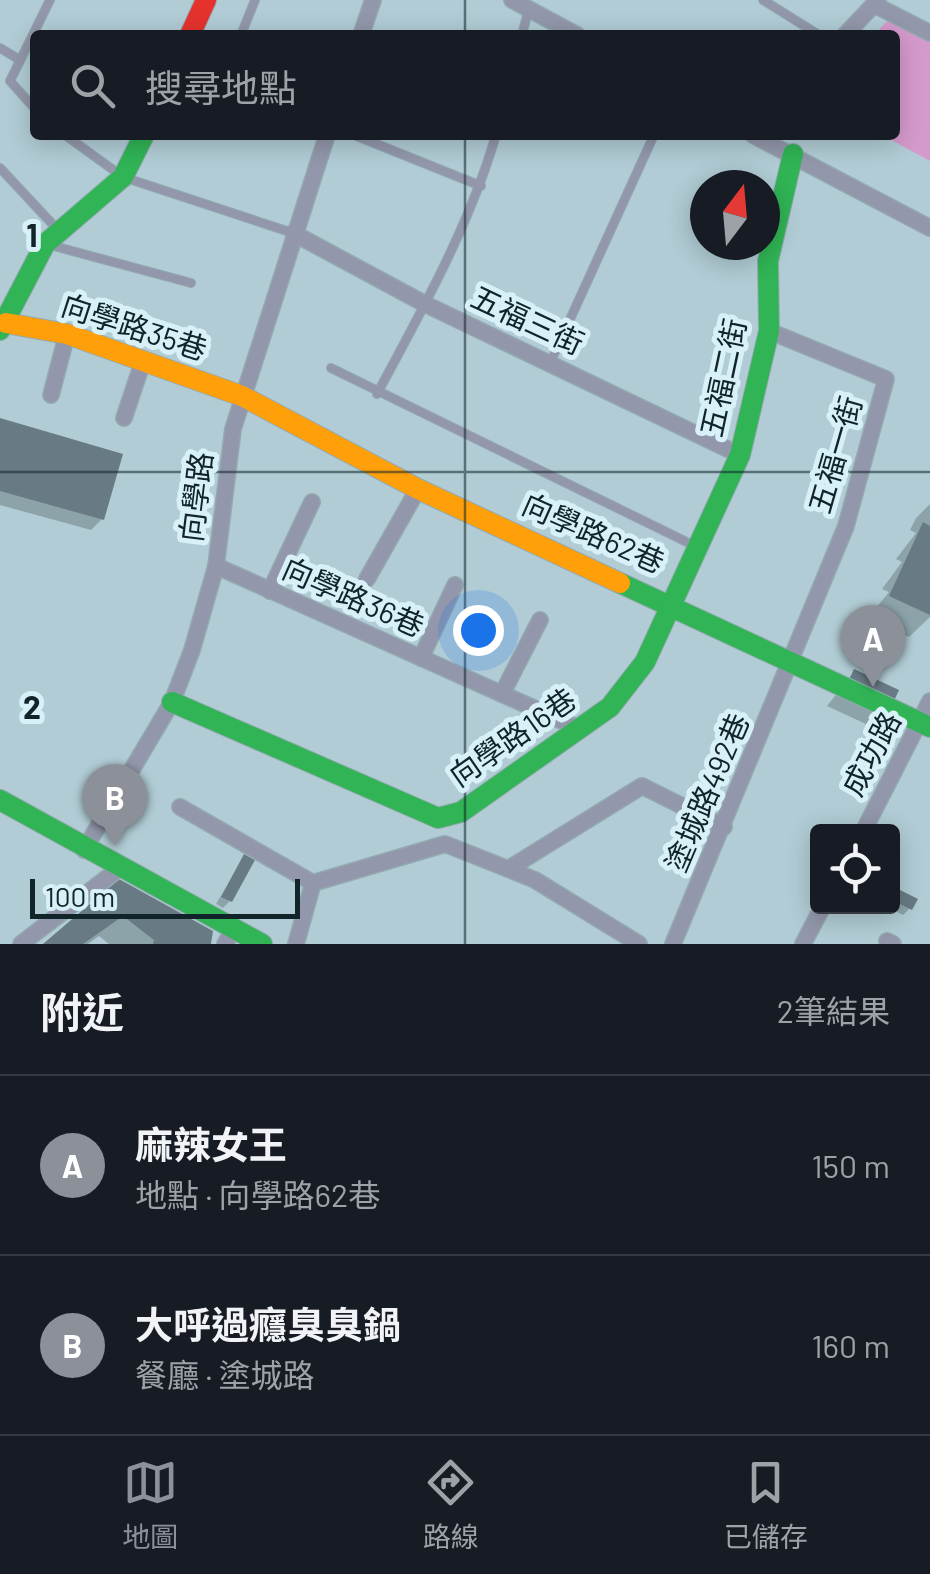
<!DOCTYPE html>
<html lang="zh-TW">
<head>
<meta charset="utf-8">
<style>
  body { margin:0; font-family:Barlow,"Noto Sans TC",sans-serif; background:#242831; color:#f1f3f6 }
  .controls { position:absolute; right:30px; bottom:30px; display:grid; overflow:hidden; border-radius:10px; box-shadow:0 5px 25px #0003 }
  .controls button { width:90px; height:90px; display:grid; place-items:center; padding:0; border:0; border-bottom:2px solid #363941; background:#171b24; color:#f1f3f6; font:50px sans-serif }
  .compass { position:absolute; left:690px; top:170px; width:90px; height:90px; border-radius:50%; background:#171b24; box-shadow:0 5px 25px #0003; rotate:16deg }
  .scale { position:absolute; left:30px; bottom:25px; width:270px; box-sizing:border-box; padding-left:10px; border:5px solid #10242a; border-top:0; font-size:28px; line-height:35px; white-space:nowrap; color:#10242a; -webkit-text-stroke:8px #d8f1f9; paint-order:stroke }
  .you { position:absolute; left:478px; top:630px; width:35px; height:35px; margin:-25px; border:8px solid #fff; border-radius:50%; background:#1a73e8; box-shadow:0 0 0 15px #1a73e833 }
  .badge { display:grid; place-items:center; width:65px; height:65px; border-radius:50%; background:#8c9099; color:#fff; font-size:32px; font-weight:700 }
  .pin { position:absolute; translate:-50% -82px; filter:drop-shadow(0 2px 5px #0008) }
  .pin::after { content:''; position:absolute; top:52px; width:35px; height:30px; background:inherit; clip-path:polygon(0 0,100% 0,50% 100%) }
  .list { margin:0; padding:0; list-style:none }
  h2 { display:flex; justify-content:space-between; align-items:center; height:130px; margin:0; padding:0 40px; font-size:42px }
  h2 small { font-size:32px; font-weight:400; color:#9ea1a6 }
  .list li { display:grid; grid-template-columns:65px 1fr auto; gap:30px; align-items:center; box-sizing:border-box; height:180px; padding:0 40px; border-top:2px solid #363941 }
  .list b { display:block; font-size:38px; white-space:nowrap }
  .list p { margin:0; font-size:32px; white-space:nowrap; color:#9ea1a6 }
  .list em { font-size:32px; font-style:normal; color:#9ea1a6 }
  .icon { flex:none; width:55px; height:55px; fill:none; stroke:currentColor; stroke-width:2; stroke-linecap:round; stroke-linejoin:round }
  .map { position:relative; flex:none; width:930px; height:944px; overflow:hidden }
  .search { position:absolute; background:#171b24; box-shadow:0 5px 25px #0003; left:30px; right:30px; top:30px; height:110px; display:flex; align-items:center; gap:25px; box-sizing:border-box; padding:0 35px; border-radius:10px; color:#9ea1a6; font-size:38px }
  .sheet { height:490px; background:#171b24 }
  nav { display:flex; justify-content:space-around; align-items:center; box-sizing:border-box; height:140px; border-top:2px solid #363941; background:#171b24; font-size:28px; color:#9ea1a6 }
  nav a { display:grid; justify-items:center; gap:5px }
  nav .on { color:#8c9099 }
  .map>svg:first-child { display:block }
</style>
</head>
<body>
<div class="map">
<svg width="930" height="944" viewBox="0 0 930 944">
  <rect width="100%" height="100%" fill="#b1ccd5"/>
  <path fill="#d59acc" d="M890,18L930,39V161L882,135H895V35H874Z"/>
  <g fill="#0003">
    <path d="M0,421L102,519L91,530L0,505Z"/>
    <path d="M930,504V617L909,637L868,618L889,592L882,589L902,562L896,559L916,533L910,530L916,518Z"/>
    <path d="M854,672L890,703L868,725L827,706Z"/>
    <path d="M244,857L230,901L223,908L216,904Z"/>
    <path d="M120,882L208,944H109L99,936L88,944H46Z"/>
    <path d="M892,889L910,908L903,915L885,906H892Z"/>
  </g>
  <g fill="#687b84">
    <path d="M0,418L123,454L104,520L0,491Z"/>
    <path d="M923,522L930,526V615L889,596Z"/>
    <path d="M854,669L899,690L892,705L847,684Z"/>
    <path d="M244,854L255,860L232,902L221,897Z"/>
    <path d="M119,879L213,931L211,944H153L154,940L123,916L83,944H43Z"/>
    <path d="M892,886L918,899L912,910L892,900Z"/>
  </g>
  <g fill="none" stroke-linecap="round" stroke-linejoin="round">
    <g stroke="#93a9b0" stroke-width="10">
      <g id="lane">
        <path d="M763,0L819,35"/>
        <path d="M241,35L255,0"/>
        <path d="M522,35L529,8"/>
        <path d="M0,48L20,60"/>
        <path d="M35,109L10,81L50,0"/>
        <path d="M65,135L123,177L293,233"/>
        <path d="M354,135L481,186"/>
        <path d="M0,168L57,229"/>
        <path d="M50,245L191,283"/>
        <path d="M551,361L654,135"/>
        <path d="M331,368L697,547"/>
        <path d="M377,394C422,310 469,227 496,135"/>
      </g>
    </g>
    <g stroke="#93a9b0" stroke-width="18">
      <g id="street">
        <path d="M512,0L577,35"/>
        <path d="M875,5L930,33"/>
        <path d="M361,35L373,0"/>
        <path d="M845,35L878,0"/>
        <path d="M753,135L930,228"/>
        <path d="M293,233L425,304L740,455"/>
        <path d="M51,395L67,334"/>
        <path d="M124,418L143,361"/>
        <path d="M216,566L578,728"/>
        <path d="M367,579L418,489"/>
        <path d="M270,591L312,502"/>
        <path d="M421,658L455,585"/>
        <path d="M502,694L540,620"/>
        <path d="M180,807L313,883"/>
        <path d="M863,832L930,701"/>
        <path d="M84,850L172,702L192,650L216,566L233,429L327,135"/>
        <path d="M508,869L535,880L639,944"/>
        <path d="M887,941L893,944"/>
        <path d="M21,944L120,868"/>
        <path d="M225,944L233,930"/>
        <path d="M296,944L313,883L445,844L508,869L642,786L724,827"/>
        <path d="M673,944L846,526L886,379L769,331"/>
        <path d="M803,944L823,906"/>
      </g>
    </g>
    <g stroke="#93a9b0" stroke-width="22">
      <g id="fast">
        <path d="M0,330L45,244L123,177L144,135"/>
        <path d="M620,583L930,727"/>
        <path d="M172,702L438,818L461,812L610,707L645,662L740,455L769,331L768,261L793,154"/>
        <path d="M0,800L262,944"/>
      </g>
    </g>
    <g stroke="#93a9b0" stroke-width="22">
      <path id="slow" d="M6,323L67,334L242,396L418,489L620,583"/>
    </g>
    <g stroke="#93a9b0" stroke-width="22">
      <path id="jam" d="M190,35L206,0"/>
    </g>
    <use href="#lane" stroke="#9297ab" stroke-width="8"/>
    <use href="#street" stroke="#9297ab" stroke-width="15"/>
    <use href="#fast" stroke="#30b455" stroke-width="20"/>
    <use href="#slow" stroke="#ff9f0a" stroke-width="20"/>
    <use href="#jam" stroke="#e5322d" stroke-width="20"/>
  </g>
  <path fill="none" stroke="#10242a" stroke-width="2.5" stroke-opacity="0.55" d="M465,0V35M465,135V944M0,472H930"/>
  <g text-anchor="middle" stroke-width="10" stroke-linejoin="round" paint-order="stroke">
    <g font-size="30" fill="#10242a" stroke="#d8f1f9">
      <text transform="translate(527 321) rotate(25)" y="10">五福三街</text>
      <text transform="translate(134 328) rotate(18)" y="10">向學路35巷</text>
      <text transform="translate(724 378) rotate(-78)" y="10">五福二街</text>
      <text transform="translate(836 455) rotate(-74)" y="10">五福一街</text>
      <text transform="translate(197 497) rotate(-83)" y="10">向學路</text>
      <text transform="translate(593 534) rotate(24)" y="10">向學路62巷</text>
      <text transform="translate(353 598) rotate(24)" y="10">向學路36巷</text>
      <text transform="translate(513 738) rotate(-35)" y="10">向學路16巷</text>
      <text transform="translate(872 754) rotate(-62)" y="10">成功路</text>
      <text transform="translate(708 793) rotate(-67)" y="10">塗城路492巷</text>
    </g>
  </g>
  <g font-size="32" text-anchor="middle" font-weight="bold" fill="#10242a" stroke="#d8f1f9" stroke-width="10" stroke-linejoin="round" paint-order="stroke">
    <text x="32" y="247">1</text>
    <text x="32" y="719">2</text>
  </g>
</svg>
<div class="controls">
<button><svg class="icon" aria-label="locate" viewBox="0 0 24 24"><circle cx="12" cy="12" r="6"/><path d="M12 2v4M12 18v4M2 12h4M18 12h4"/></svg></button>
</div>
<svg class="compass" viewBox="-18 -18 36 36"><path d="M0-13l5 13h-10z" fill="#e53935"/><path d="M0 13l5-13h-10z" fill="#9ea1a6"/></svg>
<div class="scale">100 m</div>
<div class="you"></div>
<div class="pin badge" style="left:873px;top:687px">A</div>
<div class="pin badge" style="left:115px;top:846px">B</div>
<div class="search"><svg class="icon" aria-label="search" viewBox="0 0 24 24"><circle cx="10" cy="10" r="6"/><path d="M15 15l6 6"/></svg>搜尋地點</div>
</div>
<section class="sheet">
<h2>附近<small>2筆結果</small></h2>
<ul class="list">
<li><span class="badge">A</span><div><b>麻辣女王</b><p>地點 · 向學路62巷</p></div><em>150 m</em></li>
<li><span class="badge">B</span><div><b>大呼過癮臭臭鍋</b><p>餐廳 · 塗城路</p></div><em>160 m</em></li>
</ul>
</section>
<nav>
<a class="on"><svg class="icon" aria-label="map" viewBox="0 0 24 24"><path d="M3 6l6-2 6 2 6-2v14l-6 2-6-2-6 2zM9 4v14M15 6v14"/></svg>地圖</a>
<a><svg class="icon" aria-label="directions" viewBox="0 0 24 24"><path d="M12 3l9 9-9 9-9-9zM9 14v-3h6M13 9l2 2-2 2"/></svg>路線</a>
<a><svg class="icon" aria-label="saved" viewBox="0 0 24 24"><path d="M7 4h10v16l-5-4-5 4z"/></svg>已儲存</a>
</nav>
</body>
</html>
